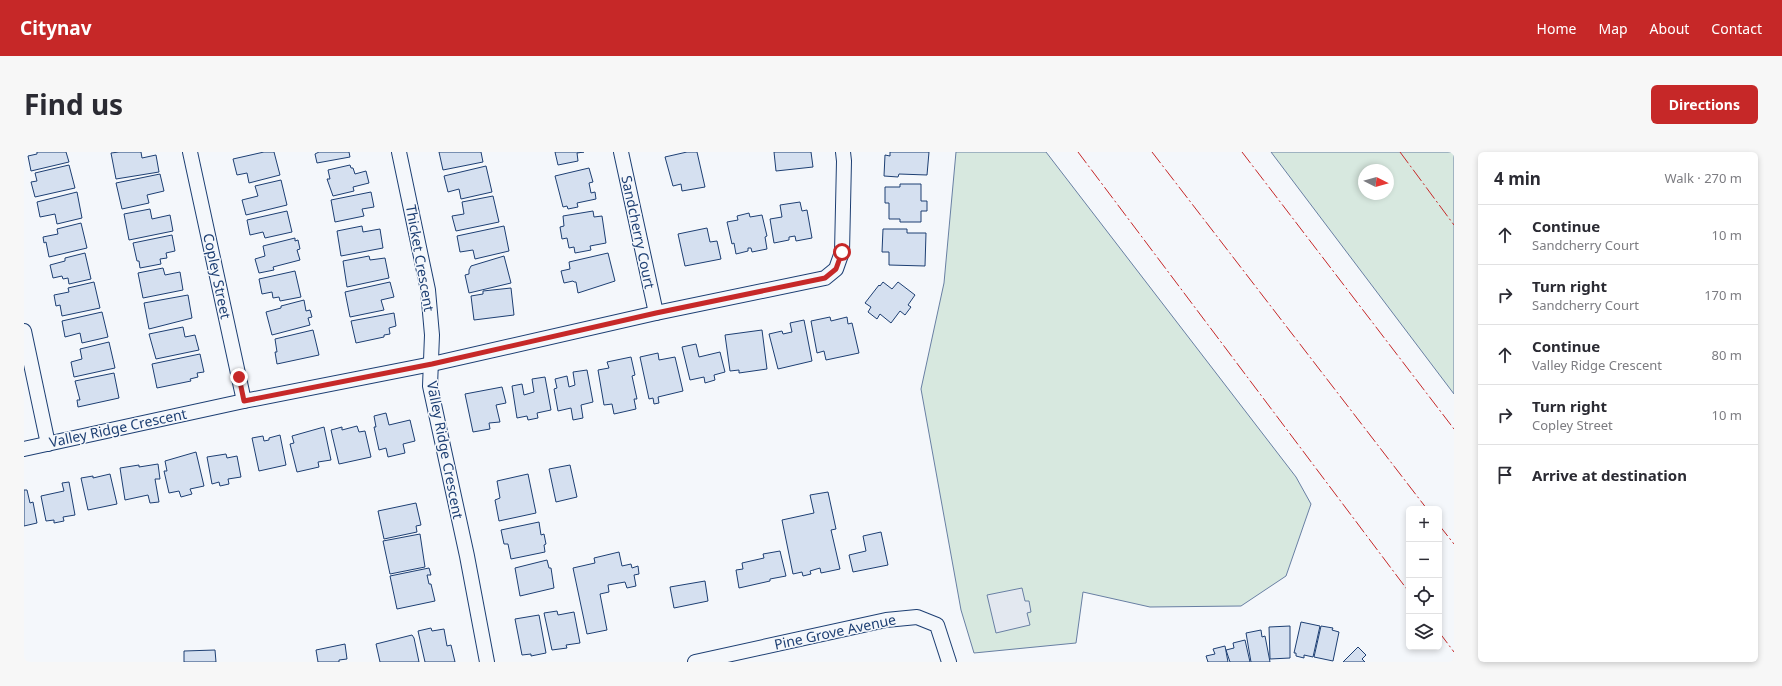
<!DOCTYPE html>
<html lang="en">
<head>
<meta charset="utf-8">
<style>
  body { margin:0; font-family:"Noto Sans",sans-serif; background:#f7f7f7; color:#2b2b33 }
  .controls { position:absolute; right:12px; bottom:12px; display:grid; overflow:hidden; border-radius:6px; box-shadow:0 2px 6px #0003 }
  .controls button { width:36px; height:36px; display:grid; place-items:center; padding:0; border:0; border-bottom:1px solid #e1e1e2; background:#fff; color:#2b2b33; font:20px sans-serif }
  .compass { position:absolute; left:1334px; top:12px; width:36px; height:36px; border-radius:50%; background:#fff; box-shadow:0 2px 6px #0003; rotate:96deg }
  .stop { position:absolute; width:12px; height:12px; margin:-9px; border:3px solid #c62828; border-radius:50%; background:#fff }
  .stop.end { background:#c62828; border-color:#fff; box-shadow:0 1px 4px #0008 }
  .list { margin:0; padding:0; list-style:none }
  h2 { display:flex; justify-content:space-between; align-items:center; height:52px; margin:0; padding:0 16px; font-size:17px }
  h2 small { font-size:13px; font-weight:400; color:#7c7c81 }
  .list li { display:grid; grid-template-columns:26px 1fr auto; gap:12px; align-items:center; box-sizing:border-box; height:60px; padding:0 16px; border-top:1px solid #e1e1e2 }
  .list b { display:block; font-size:15px; white-space:nowrap }
  .list p { margin:0; font-size:13px; white-space:nowrap; color:#7c7c81 }
  .list em { font-size:13px; font-style:normal; color:#7c7c81 }
  .icon { flex:none; width:22px; height:22px; fill:none; stroke:currentColor; stroke-width:2; stroke-linecap:round; stroke-linejoin:round }
  .map { position:relative; flex:none; width:1430px; height:510px; overflow:hidden; border-radius:6px }
  header { display:flex; align-items:center; gap:24px; box-sizing:border-box; height:56px; padding:0 20px; background:#c62828; color:#fff }
  header strong { font-size:19px }
  nav { display:flex; gap:22px; margin-inline-start:auto; font-size:14px }
  .intro { display:flex; align-items:center; justify-content:space-between; box-sizing:border-box; height:96px; padding:0 24px }
  h1 { margin:0; font-size:28px }
  .button { padding:10px 18px; border-radius:6px; background:#c62828; color:#fff; font-size:14px; font-weight:700 }
  main { display:flex; gap:24px; padding:0 24px }
  aside { flex:1; background:#fff; border-radius:6px; box-shadow:0 2px 6px #0003 }
  .map>svg:first-child { display:block }
</style>
</head>
<body>
<header>
<strong>Citynav</strong>
<nav><a>Home</a><a>Map</a><a>About</a><a>Contact</a></nav>
</header>
<div class="intro"><h1>Find us</h1><a class="button">Directions</a></div>
<main>
<div class="map">
<svg width="1430" height="510" viewBox="0 0 1430 510">
  <rect width="100%" height="100%" fill="#f4f7fb"/>
  <g fill="#d7e8df" stroke="#687fa3" fill-rule="evenodd">
    <path d="M932,0H1022L1272,325L1287,352L1262,424L1217,454L1126,455L1059,440L1052,491L950,501L937,458L897,237L920,131Z"/>
    <path d="M1247,0H1430V242ZM1340,18H1364V42H1340Z"/>
  </g>
  <path fill="#e3e8f0" stroke="#687fa3" d="M998,436L1001,449H1005L1007,460L1003,461L1006,473L972,481L963,443Z"/>
  <g fill="#d5e0f0" stroke="#1d3f73">
    <path d="M13,0H42L45,10L7,19L4,4L13,2Z"/>
    <path d="M95,0H117L118,6L132,3L135,20L92,27L87,1Z"/>
    <path d="M240,0H250L256,23L225,31L223,21L213,23L209,7Z"/>
    <path d="M295,0H325L326,5L293,11L291,2Z"/>
    <path d="M415,0H457L459,10L419,18Z"/>
    <path d="M531,0H560L553,1L554,9L534,13Z"/>
    <path d="M663,0H673L681,35L658,39L657,32L649,34L641,5Z"/>
    <path d="M750,0H787L789,15L752,19Z"/>
    <path d="M866,0H905L903,23L875,22L874,25L860,24L861,3L866,4Z"/>
    <path d="M45,13L51,36L11,45L7,30L13,29L11,21Z"/>
    <path d="M326,13L327,16H329L331,22L342,19L345,31L329,35L330,39L309,44L303,27H306L304,18Z"/>
    <path d="M462,14L468,40L437,47L435,37L424,40L420,24Z"/>
    <path d="M565,16L569,30L565,31L567,41L571,40L572,47L553,51L554,55L544,57L543,54L539,55L531,24Z"/>
    <path d="M136,22L140,39L123,43L125,51L98,57L92,31Z"/>
    <path d="M257,28L263,53L222,63L218,48L234,44L231,34Z"/>
    <path d="M876,32H897V49H903V59H897V70H876V67H865V51H861V35H876Z"/>
    <path d="M53,40L58,66L33,72L31,62L16,65L13,50Z"/>
    <path d="M347,40L350,55L338,57L340,64L311,70L307,48Z"/>
    <path d="M469,44L475,70L432,79L428,64L440,62L438,50Z"/>
    <path d="M776,50L778,59L783,58L788,86L772,89L771,84L765,85V88L750,91L746,67L758,65L756,53Z"/>
    <path d="M126,57L128,67L146,63L149,79L105,88L100,62Z"/>
    <path d="M263,59L268,80L241,86L239,80L226,83L223,68Z"/>
    <path d="M569,59L570,65L578,64L582,91L566,94L567,98L551,101L550,95L545,96L543,86L538,87L536,75L540,74L539,64Z"/>
    <path d="M725,61L726,65L738,63L743,84L741,85L743,97L728,100L727,96H724V99L712,102L710,91L708,92L703,70L714,68L713,64Z"/>
    <path d="M57,71L63,96L25,105L22,90L20,91L19,85L34,82L33,77Z"/>
    <path d="M338,74L339,80L356,77L359,96L317,104L313,79Z"/>
    <path d="M480,74L485,99L451,107L449,98L436,100L433,84Z"/>
    <path d="M683,76L686,90L693,89L697,107L661,114L654,82Z"/>
    <path d="M859,77H883V81H902L901,114L865,113V100H858Z"/>
    <path d="M148,83L151,99L142,101L143,106L136,107L137,112L116,116L115,109H113L109,91Z"/>
    <path d="M271,86V89L274,88L276,97L273,98L276,108L249,115L250,118L235,121L231,107L241,104L239,94Z"/>
    <path d="M61,101L67,127L45,132L44,126L39,127L38,124L29,126L26,113L41,109V106Z"/>
    <path d="M584,101L591,129L554,141L552,130H550L549,129L540,131L537,119L546,117L545,110Z"/>
    <path d="M345,104L346,108L361,106L365,126L323,135L319,109Z"/>
    <path d="M480,104L487,131L445,141L441,123L445,122V118L447,114Z"/>
    <path d="M139,116L141,123L156,120L159,138L119,146L114,121Z"/>
    <path d="M271,119L277,145L256,149L255,145L249,146L248,140L238,142L235,127Z"/>
    <path d="M70,130L76,156L38,164L36,153L32,154L30,143L45,140L44,136Z"/>
    <path d="M366,130L370,145L357,148L360,158L326,165L321,140Z"/>
    <path d="M859,130L868,137L874,130L891,143L884,153L887,155L881,163L876,159L867,171L856,162L853,167L844,160L847,155L841,151L855,133L856,134Z"/>
    <path d="M487,136L490,163L450,168L447,144L459,142V139Z"/>
    <path d="M164,143L168,166L125,177L120,151Z"/>
    <path d="M280,148L282,159L286,158L288,165L284,166L286,173L248,183L242,160L257,156V154Z"/>
    <path d="M78,160L84,185L58,191L56,181L41,185L38,169Z"/>
    <path d="M370,161L372,174L365,176L366,182L360,183V185L332,191L327,169Z"/>
    <path d="M806,165L807,169L823,165L824,172L828,171L835,201L802,208L800,199L793,201L787,169Z"/>
    <path d="M780,168L788,209L754,217L745,182L758,179L759,182L768,180L766,171Z"/>
    <path d="M159,175L161,185L171,183L175,198L132,207L125,182Z"/>
    <path d="M289,178L295,203L253,212L251,200H253L251,187Z"/>
    <path d="M738,178L743,217L715,221V218L706,219L701,183Z"/>
    <path d="M85,190L91,216L50,225L47,210L58,207L56,197Z"/>
    <path d="M672,192L675,205L696,200L701,220L690,223L691,228L681,231L680,225L666,228L658,195Z"/>
    <path d="M634,201L635,208L651,205L659,239L634,245L635,251L630,252L629,246L625,247L616,205Z"/>
    <path d="M176,202L180,220L173,221L174,225L166,227L167,229L133,236L128,212Z"/>
    <path d="M607,205L611,223L608,224L613,247H610L612,257L590,262L588,252L580,253L574,218L585,216L583,210Z"/>
    <path d="M563,218L569,250L557,253L559,266L549,268L547,256L534,259L530,237L533,236L531,227L543,224L545,235L551,233L549,220Z"/>
    <path d="M90,221L95,246L54,255L53,248H56L51,229Z"/>
    <path d="M521,225L527,258L513,261L514,266L504,268L503,264L493,266L488,234L498,232L500,243L510,240L508,227Z"/>
    <path d="M478,235L482,251L472,253L476,270L465,271L466,277L449,280L441,242Z"/>
    <path d="M362,261L365,273L386,268L391,289L379,292L381,301L364,305L362,296L355,298L350,275H352L350,264Z"/>
    <path d="M333,274L335,280L341,279L347,305L315,312L307,278L318,275V278Z"/>
    <path d="M300,275L307,308L294,310L295,315L273,320L266,292L270,291L268,284Z"/>
    <path d="M256,283L262,313L235,319L228,286L239,284L240,289L245,288V286Z"/>
    <path d="M172,300L180,334L166,337L168,342L157,345L155,339L145,341L140,319H143L141,309Z"/>
    <path d="M202,302L203,306L213,304L217,325L204,327L205,332L196,334L195,330L188,332L183,305Z"/>
    <path d="M134,312L136,327H131L135,350L126,351L124,343L101,348L96,316L115,313V315Z"/>
    <path d="M546,313L553,345L532,350L525,317Z"/>
    <path d="M86,322L93,352L64,358L57,326L69,324V326Z"/>
    <path d="M504,322L512,361L475,369L471,348L476,346L473,329Z"/>
    <path d="M45,330L51,363L39,365L40,369L30,371V368L22,369L17,344L40,339L38,331Z"/>
    <path d="M0,338H3L6,351L9,350L13,371L0,374Z"/>
    <path d="M804,340L812,377L807,378L816,417L797,421L796,416L786,419L787,422L779,424L778,420L769,422L758,368L790,361L786,343Z"/>
    <path d="M392,351L397,373L392,374L393,380L360,387L354,359Z"/>
    <path d="M515,370L517,383L520,382L522,392L520,393L521,400L487,407L484,392H480L477,378Z"/>
    <path d="M857,380L864,413L829,420L825,403L842,399L839,384Z"/>
    <path d="M396,382L401,415L366,422L359,389Z"/>
    <path d="M756,399L762,424L746,427V429L715,436L712,418L719,417L718,411L740,406L739,402Z"/>
    <path d="M595,400L598,414L607,412L608,416L614,414L615,422L610,423L612,434L603,436L601,430L584,433L585,440L576,442L583,478L563,482L549,416L571,411L570,406Z"/>
    <path d="M523,408L525,416H527L530,436L496,444L491,416Z"/>
    <path d="M405,416L407,423H403L405,432H407L411,449L373,457L366,424Z"/>
    <path d="M681,429L684,449L650,456L646,435Z"/>
    <path d="M533,459L534,463L550,460L556,491L542,493L543,496L528,498L520,461Z"/>
    <path d="M515,463L522,501L507,504V502L498,503L491,467Z"/>
    <path d="M1277,470L1296,474L1289,505L1280,503V506L1272,504V501H1270Z"/>
    <path d="M1266,474V506L1246,507L1245,475Z"/>
    <path d="M1297,474L1309,476L1308,478L1315,480L1309,509L1290,505Z"/>
    <path d="M407,476L408,479L420,477L423,494L427,493L431,510H401L394,479Z"/>
    <path d="M1237,478L1238,485L1241,484L1246,510H1227L1222,481Z"/>
    <path d="M388,483L390,486L395,510H356L352,492Z"/>
    <path d="M1221,488L1226,510H1206L1202,498L1210,496L1209,491Z"/>
    <path d="M321,492L323,507L315,508V510H294L292,498Z"/>
    <path d="M1201,494L1204,510H1184L1182,504L1191,502L1189,497Z"/>
    <path d="M1334,495L1342,503L1338,507L1341,510H1319Z"/>
    <path d="M191,498L192,510H160V499Z"/>
  </g>
  <g fill="none" stroke-linecap="round" stroke-linejoin="round">
    <g stroke="#1d3f73" stroke-width="16">
      <g id="street">
        <path d="M166,0L220,249"/>
        <path d="M375,0L404,138L408,183L406,234L443,404L463,510"/>
        <path d="M597,0L632,161"/>
        <path d="M0,179L24,292"/>
        <path d="M0,297L220,249L408,212L632,161L801,126L812,117L818,100L820,9L819,0"/>
        <path d="M671,510L862,468L893,465L913,473L925,510"/>
      </g>
    </g>
    <use href="#street" stroke="#f4f7fb" stroke-width="14"/>
    <g stroke="#c62828" stroke-width="1" stroke-dasharray="14 3 2 3" stroke-linecap="butt">
      <path d="M1054,0L1385,440"/>
      <path d="M1128,0L1403,357"/>
      <path d="M1218,0L1430,277"/>
      <path d="M1376,0L1430,73"/>
      <path d="M1415,373L1430,392"/>
      <path d="M1415,480L1430,500"/>
    </g>
  </g>
  <g fill="none" stroke-linecap="round" stroke-linejoin="round">
    <path stroke="#c62828" stroke-width="5" d="M215,225L220,249L408,212L632,161L801,126L812,117L818,100"/>
  </g>
  <g text-anchor="middle" stroke-width="3" stroke-linejoin="round" paint-order="stroke">
    <g font-size="14" fill="#1d3f73" stroke="#f4f7fb">
      <text transform="translate(614 80) rotate(78)" y="5">Sandcherry Court</text>
      <text transform="translate(396 106) rotate(80)" y="5">Thicket Crescent</text>
      <text transform="translate(193 124) rotate(78)" y="5">Copley Street</text>
      <text transform="translate(94 276) rotate(-12)" y="5">Valley Ridge Crescent</text>
      <text transform="translate(421 298) rotate(79)" y="5">Valley Ridge Crescent</text>
      <text transform="translate(811 480) rotate(-12)" y="5">Pine Grove Avenue</text>
    </g>
  </g>
</svg>
<div class="controls">
<button>+</button>
<button>−</button>
<button><svg class="icon" aria-label="locate" viewBox="0 0 24 24"><circle cx="12" cy="12" r="6"/><path d="M12 2v4M12 18v4M2 12h4M18 12h4"/></svg></button>
<button><svg class="icon" aria-label="layers" viewBox="0 0 24 24"><path d="M12 4l9 5-9 5-9-5zM3 14l9 5 9-5"/></svg></button>
</div>
<svg class="compass" viewBox="-18 -18 36 36"><path d="M0-13l5 13h-10z" fill="#e53935"/><path d="M0 13l5-13h-10z" fill="#7c7c81"/></svg>
<div class="stop" style="left:818px;top:100px"></div>
<div class="stop end" style="left:215px;top:225px"></div>
</div>
<aside>
<h2>4 min<small>Walk · 270 m</small></h2>
<ul class="list">
<li><svg class="icon" aria-label="ahead" viewBox="0 0 24 24"><path d="M12 20V5M6 11l6-6 6 6"/></svg><div><b>Continue</b><p>Sandcherry Court</p></div><em>10 m</em></li>
<li><svg class="icon" aria-label="right" viewBox="0 0 24 24"><path d="M7 20v-9h11M14 6l5 5-5 5"/></svg><div><b>Turn right</b><p>Sandcherry Court</p></div><em>170 m</em></li>
<li><svg class="icon" aria-label="ahead" viewBox="0 0 24 24"><path d="M12 20V5M6 11l6-6 6 6"/></svg><div><b>Continue</b><p>Valley Ridge Crescent</p></div><em>80 m</em></li>
<li><svg class="icon" aria-label="right" viewBox="0 0 24 24"><path d="M7 20v-9h11M14 6l5 5-5 5"/></svg><div><b>Turn right</b><p>Copley Street</p></div><em>10 m</em></li>
<li><svg class="icon" aria-label="arrive" viewBox="0 0 24 24"><path d="M6 21V4h12l-3 4 3 4H6"/></svg><div><b>Arrive at destination</b></div></li>
</ul>
</aside>
</main>
</body>
</html>
